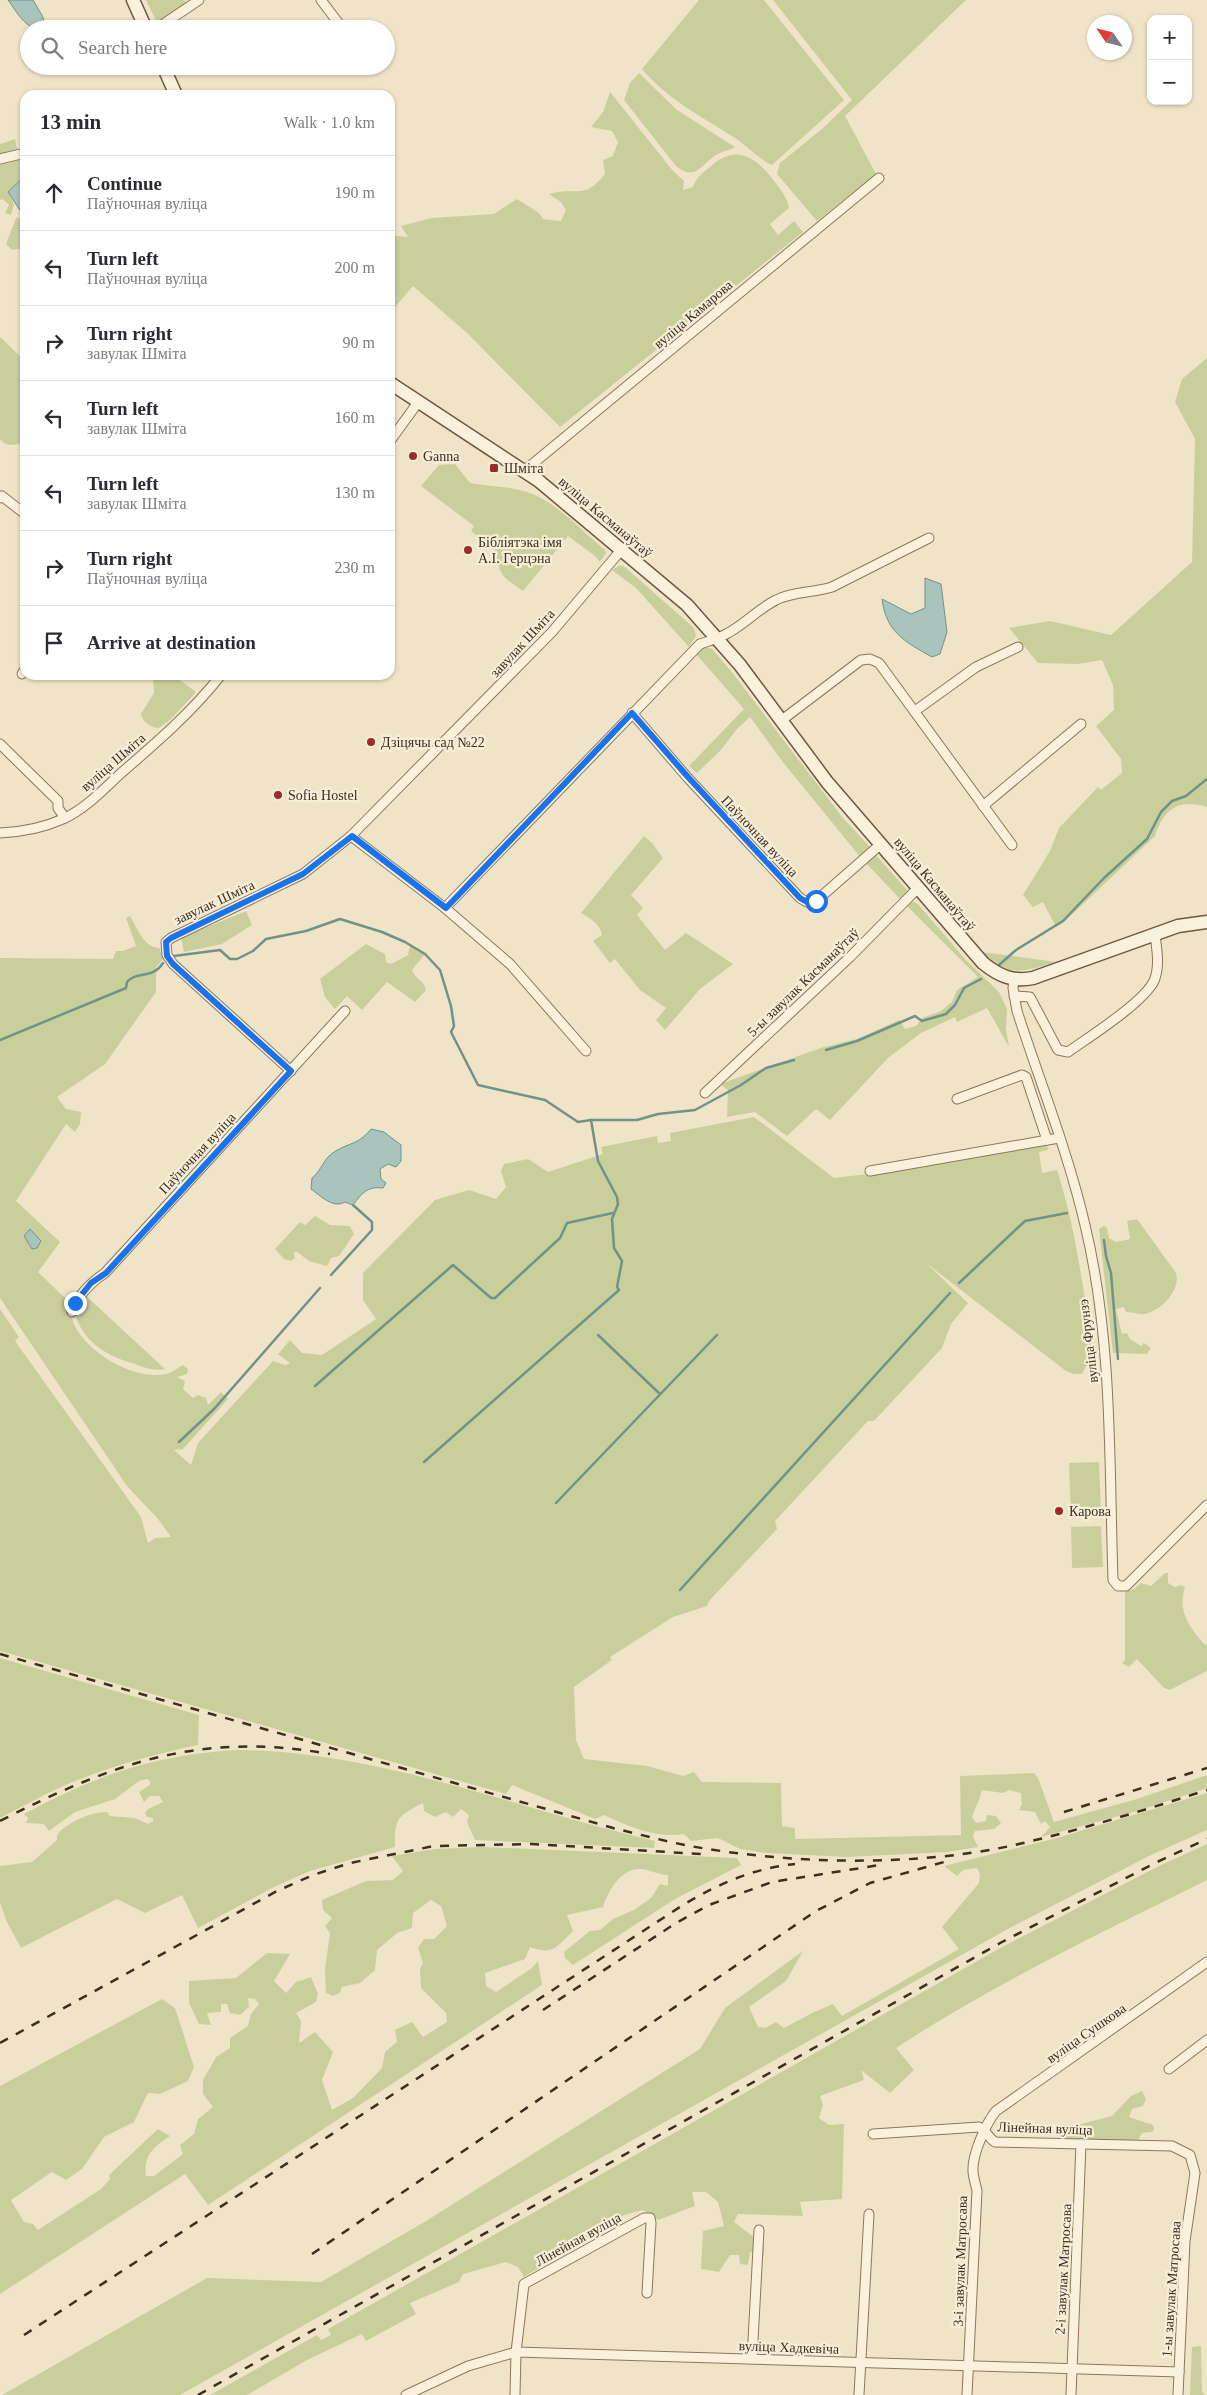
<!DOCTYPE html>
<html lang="en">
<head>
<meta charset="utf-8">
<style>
  body { margin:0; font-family:"Times New Roman",serif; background:#f2f2f3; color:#2b2b33 }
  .controls { position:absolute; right:15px; top:15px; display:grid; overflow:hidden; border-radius:10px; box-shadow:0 1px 4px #0004 }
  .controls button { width:45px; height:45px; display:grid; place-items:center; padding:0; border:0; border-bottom:1px solid #e1e1e2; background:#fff; color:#2b2b33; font:25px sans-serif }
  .compass { position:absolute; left:1087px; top:15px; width:45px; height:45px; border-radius:50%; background:#fff; box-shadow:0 1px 4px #0004; rotate:305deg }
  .stop { position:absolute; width:15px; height:15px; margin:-11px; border:4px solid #1a73e8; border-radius:50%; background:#fff }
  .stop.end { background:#1a73e8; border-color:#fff; box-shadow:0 1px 5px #0008 }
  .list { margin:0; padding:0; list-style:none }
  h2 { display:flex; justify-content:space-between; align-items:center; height:65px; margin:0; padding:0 20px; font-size:21px }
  h2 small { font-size:16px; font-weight:400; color:#7c7c81 }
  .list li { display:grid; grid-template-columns:32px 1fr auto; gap:15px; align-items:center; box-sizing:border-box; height:75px; padding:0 20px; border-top:1px solid #e1e1e2 }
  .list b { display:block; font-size:19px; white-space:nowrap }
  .list p { margin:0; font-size:16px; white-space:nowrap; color:#7c7c81 }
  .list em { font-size:16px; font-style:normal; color:#7c7c81 }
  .icon { flex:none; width:28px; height:28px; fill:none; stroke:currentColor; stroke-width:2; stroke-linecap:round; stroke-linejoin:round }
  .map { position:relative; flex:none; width:1207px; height:2395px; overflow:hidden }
  .search { position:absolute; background:#fff; box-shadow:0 1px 4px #0004; left:20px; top:20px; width:375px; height:55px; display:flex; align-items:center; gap:12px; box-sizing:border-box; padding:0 18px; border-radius:28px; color:#7c7c81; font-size:19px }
  .panel { position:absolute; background:#fff; box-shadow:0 1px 4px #0004; left:20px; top:90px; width:375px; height:590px; border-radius:15px }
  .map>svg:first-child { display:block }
</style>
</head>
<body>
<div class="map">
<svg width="1207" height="2395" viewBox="0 0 1207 2395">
  <rect width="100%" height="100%" fill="#f0e4c8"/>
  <g fill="#c9cf9b">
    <path d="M146,0H184L188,5L158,25Z"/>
    <path d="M699,0H764L844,100L772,165C760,160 747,146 735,138C701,116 668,100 642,69Z"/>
    <path d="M773,0H966L845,116L876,174L817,221L777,174L780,163L823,128L852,100Z"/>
    <path d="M639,73L677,110L735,147C729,151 722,151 716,155C700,165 696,182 676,166L624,100L630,83Z"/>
    <path d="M610,92L673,171L684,181L683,190L693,187C696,178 702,173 710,167C736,143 756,157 774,181C781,190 787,197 789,208L770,224L778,235L794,221L803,232L560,427L467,333L413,286L390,313V232L396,236L408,237L401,226L432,218L494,214L517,199L539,213L543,219L561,221L566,210L561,202L549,194C576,186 584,201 605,174L603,160L613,156L618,142L612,131L591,127L603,112Z"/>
    <path d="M15,139L18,153L25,156V176L8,192L14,204L11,215L5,213L9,205L3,199L0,200V144Z"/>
    <path d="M16,218H25V248L12,250L6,244Z"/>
    <path d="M0,337L25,361V442C16,445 7,448 0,439Z"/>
    <path d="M1207,358V807C1178,798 1164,809 1155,836L1064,922L1056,927L1043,902L1033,907L1023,895L1050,851L1059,828L1098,787L1101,790L1122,773L1121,759L1096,726L1114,710L1113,685L1102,660L1077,664L1038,663L1009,628L1050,621L1111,635L1192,562L1195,439L1175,402L1182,379Z"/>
    <path d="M455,464L470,483C491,487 515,486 535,495C561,507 583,532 605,550L606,553L600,562L595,556L568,536L523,591C503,577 499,576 496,551L471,531L474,526L421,486L439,465Z"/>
    <path d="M620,565L625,567L694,628L696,636L689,647L636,588L612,570Z"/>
    <path d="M706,647L712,649L731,671L843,818L870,847L861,858L782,761L750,717L737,729L720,751L697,773L689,766L744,709L696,654L702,648Z"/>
    <path d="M153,675H173L196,692L171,719L159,728C152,728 142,722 141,714L154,693Z"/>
    <path d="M644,836L652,843L663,858L631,895L643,908L637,915L665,950L686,933L733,964L700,989L665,1030L656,1020L666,1008L640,990L615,959L610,963L593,941L602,935C600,924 590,918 581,913Z"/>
    <path d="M875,854L907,890L908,893L902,901L865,862Z"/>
    <path d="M912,901L918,904L965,959L999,992L1007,1009L1006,1029L1009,1047L987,1008L957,1022L955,1017L921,1033L888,1058L830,1120L816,1109L787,1136L755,1112L727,1117L728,1090L720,1084L824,1047L857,1039L899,1020L905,1029L916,1026L922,1018L941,1011L952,1002L957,990L978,977L906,905Z"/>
    <path d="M246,911L252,925L222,944L184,952L181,938Z"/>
    <path d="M130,916C138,929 143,947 159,948L164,958L156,967V992L105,1064L57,1097L66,1109L81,1112L80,1124L75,1132L66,1124L16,1201L60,1242L38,1272L70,1303C66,1342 130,1382 166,1374C172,1373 177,1368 183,1365L188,1369L187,1374L177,1377L185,1381L183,1389L193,1398L198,1395L206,1398L208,1405L221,1392L228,1399L183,1449L174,1450L191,1465L198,1443L273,1361L285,1365L290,1363L278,1354L290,1340L302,1353L322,1355L376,1319L363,1300V1273L435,1200L469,1190L496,1199L506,1187L501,1171L504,1164L528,1159L548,1172L603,1154L601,1147L657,1136L658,1143L671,1141L670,1133L754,1117L834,1178L884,1172L1047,1144L1048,1150L1039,1152L1042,1173L1057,1170C1077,1232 1084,1296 1094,1359H1090L1082,1374H1074L1066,1371L926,1263L968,1303L951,1324L942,1348L874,1421H868L775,1521L777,1529L709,1601L707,1606L673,1617L610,1657L612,1660L574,1687L576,1740L584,1759L647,1766L683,1776L694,1772L702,1782L781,1783L782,1826L795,1828V1839L961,1835L960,1776L1034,1773L1038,1778L1054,1822L1137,1799L1207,1775V1788L1137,1811L1041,1837L1050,1827L1045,1821L1041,1824L1035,1812L1019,1810L1022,1804L1021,1793L1009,1790L1003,1793L982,1790C980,1800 975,1807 972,1817L976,1823L986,1821L987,1815L996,1816L1001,1823L994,1829L975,1831L973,1836L978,1847L947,1852L847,1857L766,1853L740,1849L718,1838L691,1841L684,1834C658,1839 627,1826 604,1815L595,1819L512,1785L506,1794L0,1651V1309L19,1337L15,1341L141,1517L148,1543L155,1538L171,1537L158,1519L127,1486L0,1298V958L113,959L116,951H123L136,946L126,918Z"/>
    <path d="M366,944L385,954L386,962L391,964L408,955L410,945L425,954L412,970C415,979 424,980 426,990L415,1002L387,982L362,1010L347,996L335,1009L325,997L320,979Z"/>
    <path d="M982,952L1056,962C1023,972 1008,978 982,952Z"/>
    <path d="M315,1216L330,1225L350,1226L354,1234L339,1256L331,1258L327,1266L309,1261L296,1251L294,1253L295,1258L291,1261L284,1259L275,1249L300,1222L305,1225Z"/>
    <path d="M1137,1219L1176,1273C1181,1290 1162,1310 1145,1314C1140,1315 1132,1312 1126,1312L1124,1307L1116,1309L1122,1334L1127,1333L1130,1339L1141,1346L1144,1343L1151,1348L1147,1354L1113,1353L1099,1229L1104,1226L1107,1228L1109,1238L1116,1242L1130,1239L1127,1221Z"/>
    <path d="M85,1295L165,1369C154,1371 145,1368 135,1364C107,1356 84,1343 75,1314Z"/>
    <path d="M1099,1462L1101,1515L1071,1516L1069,1463Z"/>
    <path d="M1101,1526L1103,1567L1072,1568L1071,1527Z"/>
    <path d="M1165,1573H1168V1583L1175,1587L1181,1585L1185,1587C1177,1611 1190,1628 1205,1645L1207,1644V1671L1170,1690L1164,1688L1137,1659L1129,1667L1122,1663L1125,1660V1592L1134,1589L1141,1583L1151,1586Z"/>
    <path d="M0,1658L199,1715L198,1745C150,1755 104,1768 59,1788C39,1797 20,1808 0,1818Z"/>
    <path d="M240,1750C383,1752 517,1809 655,1841L654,1848L475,1840L467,1822L469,1815L461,1809L453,1817L446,1812L435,1817L424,1811L423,1803C398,1816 394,1818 395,1847L310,1871L274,1887L198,1928L182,1895L145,1913L117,1899L21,1948L7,1922L0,1903V1866L32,1862L57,1840V1835C67,1822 91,1812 107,1812L110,1816L135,1818L148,1824L153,1821V1818L147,1817L145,1813L148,1809L163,1802L159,1796H150L144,1802L139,1792L150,1785V1781L147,1779L139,1781L115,1799L75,1812L49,1831L44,1824L26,1823L28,1818L24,1814C97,1775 156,1754 240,1750Z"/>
    <path d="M1207,1793V1830L1151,1855L1006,1930L180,2395H2L207,2278L321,2282L426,2221L700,2049L725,2008L803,1951L786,1981L749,2007L758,2027L765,2028L776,2022L784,2028L812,2013L833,2004L842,2016L959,1949L942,1927L979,1883L980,1874L977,1868L963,1870L957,1876L944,1866L1057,1838Z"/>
    <path d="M1207,1844V1880C1101,1933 995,1983 896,2048L914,2070L890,2093L861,2070L864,2080L820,2096L823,2105L819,2118L829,2125L844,2124L842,2199L800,2202L803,2216L738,2214L734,2222L764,2245V2255L750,2252L748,2265L740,2264L739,2255H730L719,2272L701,2269L703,2231L724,2226L718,2202L706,2192H692L695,2206L658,2220L643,2210L624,2215L524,2277L518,2267L506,2262L463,2274L459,2282L410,2303L416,2314L366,2341L362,2334L307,2360L247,2395H210L317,2335L321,2340L331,2335L328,2329L1002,1947L1157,1867Z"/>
    <path d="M483,1847L737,1858L741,1865L675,1899L573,1965L565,1958L564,1952L590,1931L600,1930L613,1919L634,1910L651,1898L660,1884L668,1886V1875C658,1875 649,1869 640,1869C621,1868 608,1891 603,1907L567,1915L573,1931C557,1946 554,1956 530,1947L525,1959L485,1973L486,1986L496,1992L532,1968L538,1961L542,1985L208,2205L185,2174L0,2294V2086L162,1999L175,2008L194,2067L188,2081L160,2094L148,2093L134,2122L104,2137L82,2169L66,2180L52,2172L11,2200L24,2222L33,2224L38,2230L101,2189L110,2179L109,2175L158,2129L170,2136C154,2147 143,2155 146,2176H154L183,2154L180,2145L194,2134L198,2119L213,2107L203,2094V2080L216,2057L230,2048V2038L248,2026L251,2014L259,2004L255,1999L248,1998L249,2007L240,2015L230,2013L227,2004H221V2012L207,2013L211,2025L199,2024L189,2003V1981L236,1978L267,1953L290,1954L274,1981L286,1993L296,1982L311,1977L318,1994L316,2002L296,2013L301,2021L299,2043L315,2032L333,2052L322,2080L332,2110L353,2098L382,2068L385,2052L397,2042L395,2030L412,2022L423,2037L447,2022L446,2013L421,1988L420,1969L423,1963L418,1948L424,1939H434L447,1926L441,1906L431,1900L413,1913L412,1928L397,1933L377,1950L375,1970L360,1983L342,1987L340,1993L333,1996L326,1993L325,1969L330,1933L325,1926L332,1918L323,1910L322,1900L366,1881L393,1880L403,1871L392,1856L435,1849Z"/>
    <path d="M1142,2091L1146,2099L1143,2106L1132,2109L1129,2117L1153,2125L1154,2130L1152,2132L1142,2133L1137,2142L1060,2139L1058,2134L1062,2129L1112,2116L1131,2096Z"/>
    <path d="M1201,2346L1202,2392L1205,2395H1190L1192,2347Z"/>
  </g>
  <g fill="#a9c4bc" stroke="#6f938a">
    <path d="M8,0H33L43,17L44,24L41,29C25,29 17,12 8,0Z"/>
    <path d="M25,176V218L8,192Z"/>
    <path d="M925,578L941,584L947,632L940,654L932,657C905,642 886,632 882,599L911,614L925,608Z"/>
    <path d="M371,1129L384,1132L401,1145V1161L396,1167L388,1164L380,1169L381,1179L386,1183L383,1188C367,1186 362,1193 353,1205L345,1202C333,1209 321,1196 311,1189L312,1178C320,1172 322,1163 329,1156C345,1142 357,1147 371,1129Z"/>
    <path d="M30,1229L41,1241L37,1248L32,1249L24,1236Z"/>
  </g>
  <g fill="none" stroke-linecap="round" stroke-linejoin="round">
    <g stroke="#6f938a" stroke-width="2.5">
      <path d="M174,956L220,950L230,959H237L253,951L266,939L306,931L340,919L382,932L405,942L425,954L440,970L451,1006L454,1026L451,1032L478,1085L545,1100L578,1122L591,1120H637L658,1114L695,1110L741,1085L766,1068L794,1060"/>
      <path d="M999,965L1016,950L1063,921L1104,878L1147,839L1161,812L1172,801L1186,796L1207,779"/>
      <path d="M0,1040L126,988L127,982C138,970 152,980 163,963"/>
      <path d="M826,1050L857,1041L915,1016L922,1021L946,1014L955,1005L964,988L981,979"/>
      <path d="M1104,1240L1106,1256L1111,1273L1118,1359"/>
      <path d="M331,1275L372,1230V1222L353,1205"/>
      <path d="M959,1283L1025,1221L1067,1213"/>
      <path d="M598,1335L660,1394"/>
      <path d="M315,1386L453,1265L491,1298H495L560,1238L567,1223L613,1213"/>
      <path d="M179,1442L214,1409L320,1288"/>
      <path d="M424,1462L619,1290L617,1287L622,1261L614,1248L612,1219L618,1204L617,1197L598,1161L591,1120"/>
      <path d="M556,1503L717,1335"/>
      <path d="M680,1590L950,1293"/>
    </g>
    <g stroke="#8d765c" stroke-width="11">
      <g id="minor">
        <path d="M321,0L343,29"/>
        <path d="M156,29L199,0"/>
        <path d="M0,159L25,153"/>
        <path d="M390,441L419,401"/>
        <path d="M524,471L879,178"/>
        <path d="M0,498L2,496L25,514"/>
        <path d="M22,674L25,669"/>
        <path d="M915,711L976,667L1018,647"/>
        <path d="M632,713L687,777L800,898L807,902L816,901L881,844"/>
        <path d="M782,720L861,660L870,659L879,663L1012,845"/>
        <path d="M0,744L58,801V808L65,818"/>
        <path d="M983,806L1081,724"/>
        <path d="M0,833C22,832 43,828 63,819C85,809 103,790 120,774C156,743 192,712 221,675"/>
        <path d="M351,836L445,908L510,964L586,1051"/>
        <path d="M445,908L700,644C709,641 720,638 728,633C745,624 758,609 776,600C793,591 814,593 832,587L929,538"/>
        <path d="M1014,980L1013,988L1017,1011C1040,1082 1068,1152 1085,1225C1113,1341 1109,1461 1113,1580L1118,1586H1126L1207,1505"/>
        <path d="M1014,996L1030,997L1058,1050L1068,1052C1089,1037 1143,1003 1154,981C1160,967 1157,950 1155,935"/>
        <path d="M291,1071L173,964L167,955L166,942L171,938L303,874L351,836L552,632L622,549"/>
        <path d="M705,1093L850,957L918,888"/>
        <path d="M957,1099L1022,1075L1026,1077L1047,1140"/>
        <path d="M870,1171L1059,1138"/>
        <path d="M72,1312C78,1295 90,1283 105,1273L345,1011"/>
        <path d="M1169,2069L1207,2040"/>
        <path d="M873,2134L979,2127C987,2131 988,2138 995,2142L1172,2146L1190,2155L1195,2173L1185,2241L1178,2395"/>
        <path d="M752,2359L759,2230"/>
        <path d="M406,2395L468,2366L516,2352L1179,2372"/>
        <path d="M515,2395L516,2352L524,2284L644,2218H650L651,2223L647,2293"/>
        <path d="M859,2395L869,2214"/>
        <path d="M967,2395L977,2191C976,2185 973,2177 973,2171C972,2155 986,2123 996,2111L1207,1962"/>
        <path d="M1071,2395L1081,2144"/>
      </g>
    </g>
    <g stroke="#6f573f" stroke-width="15">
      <g id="secondary">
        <path d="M133,0L146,29"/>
        <path d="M163,66L176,95"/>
        <path d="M390,383L539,481L687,605L740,665L827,782L983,963C999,976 1013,982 1033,978L1178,926L1207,922"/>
      </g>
    </g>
    <use href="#minor" stroke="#faf1dc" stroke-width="9"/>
    <use href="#secondary" stroke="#faf1dc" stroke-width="12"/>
    <g stroke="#3d2e20" stroke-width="2.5" stroke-dasharray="9 9" stroke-linecap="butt">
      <path d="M0,1654L613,1828C638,1834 664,1841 690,1846C790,1864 911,1867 1010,1846C1077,1831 1142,1811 1207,1790"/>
      <path d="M1064,1812L1207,1768"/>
      <path d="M0,1821C114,1763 199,1731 330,1754"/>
      <path d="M543,2010L676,1923L709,1905L772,1882L880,1865"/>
      <path d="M0,2043L277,1891L313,1875L350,1863L434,1846L532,1844L701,1854"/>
      <path d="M312,2254L816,1911L870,1883L951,1860"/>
      <path d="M24,2335L683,1905C718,1884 754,1868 795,1864"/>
      <path d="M198,2395L1002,1942L1155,1863L1207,1839"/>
    </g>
  </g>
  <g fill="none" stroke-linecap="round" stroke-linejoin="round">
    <path stroke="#1a73e8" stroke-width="6" d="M75,1303L91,1283L106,1273L291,1071L173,964L167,956L166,942L171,938L303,874L352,836L446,908L632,713L688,777L800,898L807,902L816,901"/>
  </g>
  <g fill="#9e2a2b" stroke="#f7eed8" stroke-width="2">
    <circle cx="413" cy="456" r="5"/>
    <rect x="489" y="463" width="10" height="10" rx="2.5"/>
    <circle cx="468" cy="550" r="5"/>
    <circle cx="371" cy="742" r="5"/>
    <circle cx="278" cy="795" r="5"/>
    <circle cx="1059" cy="1511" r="5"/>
  </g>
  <g text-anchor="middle" stroke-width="4.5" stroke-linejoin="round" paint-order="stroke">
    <g font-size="14" fill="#3d2e20" stroke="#f7eed8">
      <text transform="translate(693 314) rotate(-40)" y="5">вуліца Камарова</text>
      <text transform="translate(606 517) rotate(40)" y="5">вуліца Касманаўтаў</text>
      <text transform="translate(522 643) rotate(-47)" y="5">завулак Шміта</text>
      <text transform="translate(113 762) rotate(-41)" y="5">вуліца Шміта</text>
      <text transform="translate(760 836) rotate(47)" y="5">Паўночная вуліца</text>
      <text transform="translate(935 884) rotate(50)" y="5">вуліца Касманаўтаў</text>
      <text transform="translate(214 902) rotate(-25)" y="5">завулак Шміта</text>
      <text transform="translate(803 982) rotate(-44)" y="5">5-ы завулак Касманаўтаў</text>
      <text transform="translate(197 1153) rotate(-47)" y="5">Паўночная вуліца</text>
      <text transform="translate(1088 1341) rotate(-97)" y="5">вуліца Фрунзэ</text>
      <text transform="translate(1086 2033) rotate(-35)" y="5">вуліца Сушкова</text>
      <text transform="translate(1045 2128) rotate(2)" y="5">Лінейная вуліца</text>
      <text transform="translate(578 2239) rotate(-29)" y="5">Лінейная вуліца</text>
      <text transform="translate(960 2261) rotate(-88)" y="5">3-і завулак Матросава</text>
      <text transform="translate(1063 2269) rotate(-87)" y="5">2-і завулак Матросава</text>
      <text transform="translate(1171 2289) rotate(-86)" y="5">1-ы завулак Матросава</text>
      <text transform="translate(789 2347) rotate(2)" y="5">вуліца Хадкевіча</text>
    </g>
    <g font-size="14" fill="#3d2e20" stroke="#f7eed8" text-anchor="start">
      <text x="423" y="461">Ganna</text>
      <text x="504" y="473">Шміта</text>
      <text x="478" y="547">Бібліятэка імя<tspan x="478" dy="16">А.І. Герцэна</tspan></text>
      <text x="381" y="747">Дзіцячы сад №22</text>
      <text x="288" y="800">Sofia Hostel</text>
      <text x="1069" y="1516">Карова</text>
    </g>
  </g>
</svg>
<div class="controls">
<button>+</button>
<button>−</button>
</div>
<svg class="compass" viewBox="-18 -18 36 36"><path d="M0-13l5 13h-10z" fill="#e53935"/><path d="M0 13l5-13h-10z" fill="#7c7c81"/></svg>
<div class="stop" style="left:816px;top:901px"></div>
<div class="stop end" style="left:75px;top:1303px"></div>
<div class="search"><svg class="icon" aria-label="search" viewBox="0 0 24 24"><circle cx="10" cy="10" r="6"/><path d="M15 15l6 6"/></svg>Search here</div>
<section class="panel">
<h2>13 min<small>Walk · 1.0 km</small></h2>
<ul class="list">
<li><svg class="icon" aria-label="ahead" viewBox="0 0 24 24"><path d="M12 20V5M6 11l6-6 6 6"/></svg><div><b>Continue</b><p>Паўночная вуліца</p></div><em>190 m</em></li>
<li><svg class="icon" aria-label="left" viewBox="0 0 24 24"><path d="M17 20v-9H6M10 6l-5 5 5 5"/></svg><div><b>Turn left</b><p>Паўночная вуліца</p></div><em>200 m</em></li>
<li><svg class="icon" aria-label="right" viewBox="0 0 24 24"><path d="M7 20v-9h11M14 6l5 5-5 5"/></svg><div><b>Turn right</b><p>завулак Шміта</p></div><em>90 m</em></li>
<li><svg class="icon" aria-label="left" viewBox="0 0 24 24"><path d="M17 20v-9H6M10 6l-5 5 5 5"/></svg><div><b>Turn left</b><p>завулак Шміта</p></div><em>160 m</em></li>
<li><svg class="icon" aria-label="left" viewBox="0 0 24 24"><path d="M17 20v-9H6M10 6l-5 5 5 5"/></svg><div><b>Turn left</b><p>завулак Шміта</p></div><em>130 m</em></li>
<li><svg class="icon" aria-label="right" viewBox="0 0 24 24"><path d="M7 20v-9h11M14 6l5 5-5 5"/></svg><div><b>Turn right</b><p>Паўночная вуліца</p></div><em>230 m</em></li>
<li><svg class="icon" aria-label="arrive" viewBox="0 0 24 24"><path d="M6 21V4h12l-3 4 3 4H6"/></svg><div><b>Arrive at destination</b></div></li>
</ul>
</section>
</div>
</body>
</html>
